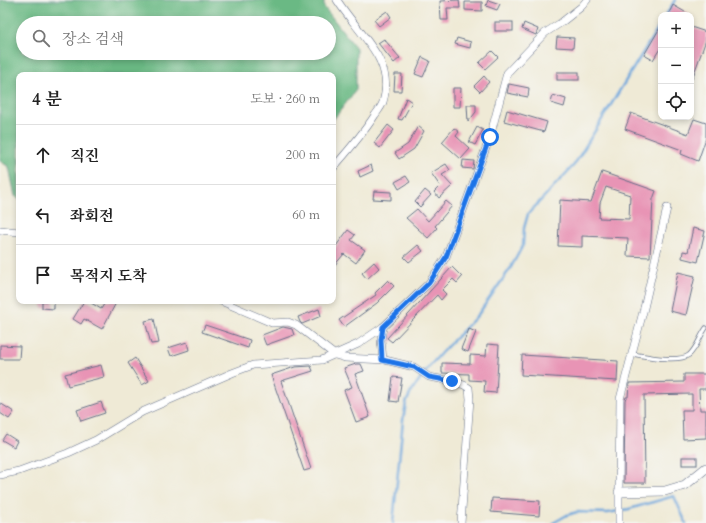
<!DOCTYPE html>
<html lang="ko">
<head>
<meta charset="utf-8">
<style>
  body { margin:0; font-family:Cardo,"Noto Serif KR",serif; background:#f6f6f6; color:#222 }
  .controls { position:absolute; right:12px; top:12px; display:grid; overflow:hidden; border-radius:8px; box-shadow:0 2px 6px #0003 }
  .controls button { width:36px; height:36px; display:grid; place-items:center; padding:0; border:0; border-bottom:1px solid #e0e0e0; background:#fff; color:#222; font:20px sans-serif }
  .stop { position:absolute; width:12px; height:12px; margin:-9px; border:3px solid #1a73e8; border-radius:50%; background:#fff }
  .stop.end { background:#1a73e8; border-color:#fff; box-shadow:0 1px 4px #0008 }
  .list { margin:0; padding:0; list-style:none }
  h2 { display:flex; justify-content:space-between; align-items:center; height:52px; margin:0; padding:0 16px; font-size:17px }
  h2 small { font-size:13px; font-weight:400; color:#767676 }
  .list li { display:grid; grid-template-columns:26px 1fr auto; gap:12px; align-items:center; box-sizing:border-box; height:60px; padding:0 16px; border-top:1px solid #e0e0e0 }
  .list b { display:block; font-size:15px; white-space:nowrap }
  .list em { font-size:13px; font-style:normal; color:#767676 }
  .icon { flex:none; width:22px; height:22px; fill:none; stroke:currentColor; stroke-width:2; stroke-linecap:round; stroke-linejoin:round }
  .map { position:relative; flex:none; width:706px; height:523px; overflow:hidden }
  .search { position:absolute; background:#fff; box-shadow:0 2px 6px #0003; left:16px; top:16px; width:320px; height:44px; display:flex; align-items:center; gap:10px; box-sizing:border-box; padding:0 14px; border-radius:22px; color:#767676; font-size:15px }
  .panel { position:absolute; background:#fff; box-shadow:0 2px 6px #0003; left:16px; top:72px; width:320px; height:232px; border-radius:8px }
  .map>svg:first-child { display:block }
</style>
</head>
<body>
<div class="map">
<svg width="706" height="523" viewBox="0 0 706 523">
  <rect width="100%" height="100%" fill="#f6f6f2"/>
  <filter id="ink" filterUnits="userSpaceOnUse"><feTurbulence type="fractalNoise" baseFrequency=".025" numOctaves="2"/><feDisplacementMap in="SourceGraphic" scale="8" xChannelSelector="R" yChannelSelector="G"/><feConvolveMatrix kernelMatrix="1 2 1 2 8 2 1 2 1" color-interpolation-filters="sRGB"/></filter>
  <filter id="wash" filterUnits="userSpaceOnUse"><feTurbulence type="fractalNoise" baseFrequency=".012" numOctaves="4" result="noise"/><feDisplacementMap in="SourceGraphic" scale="16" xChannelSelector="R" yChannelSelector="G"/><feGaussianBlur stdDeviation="0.9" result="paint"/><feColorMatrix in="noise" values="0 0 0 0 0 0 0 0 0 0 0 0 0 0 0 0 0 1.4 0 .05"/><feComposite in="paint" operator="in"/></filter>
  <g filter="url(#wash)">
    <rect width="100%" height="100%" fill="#efead6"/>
    <path fill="#6ab984" stroke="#427471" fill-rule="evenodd" d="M0,0H324V7L356,48V90L333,120V75H19V199L15,196L9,167L0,161ZM23,23H329V53H23Z"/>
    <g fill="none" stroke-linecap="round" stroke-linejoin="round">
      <g stroke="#6ca6dc" stroke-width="2.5">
        <path d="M666,15L675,0"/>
        <path d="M393,523L403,420L406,403L411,392L424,373L441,353L477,316L510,269L523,245L524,228L528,214L574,165L661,23"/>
        <path d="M553,523L567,515L577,512L608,513L629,509L674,496L686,523"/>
      </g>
    </g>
    <g id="blocks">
      <g fill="#e894b5" fill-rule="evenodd">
        <path d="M459,0L460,8H447L448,20H441L440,1Z"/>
        <path d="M488,0L500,4L497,10L486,6Z"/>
        <path d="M465,2H482V11L465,10Z"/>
        <path d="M673,5L690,15H668Z"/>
        <path d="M387,11L391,17L379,26L374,20Z"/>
        <rect x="495" y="22" width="18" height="9"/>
        <path d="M524,23L538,29L536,35L522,29Z"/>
        <path d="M661,26V47L653,60L644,55Z"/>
        <path d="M691,27L706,32V40L692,79Z"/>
        <path d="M557,37L574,38L573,48L556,47Z"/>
        <path d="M457,38L471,42L470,48L455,44Z"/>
        <path d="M384,39L400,58L394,63L378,43Z"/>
        <path d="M492,51L498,57L485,69L479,63Z"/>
        <path d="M422,57L430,61L423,77L415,74Z"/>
        <rect x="557" y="72" width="22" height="8"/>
        <path d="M395,74H402L401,91H394Z"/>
        <path d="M484,76L489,82L480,92L474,86Z"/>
        <path d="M509,84L529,88L528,97L507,93Z"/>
        <path d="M453,88H461L460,107H453Z"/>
        <path d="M553,95L566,99L564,107L551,103Z"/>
        <path d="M406,98L412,102L402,120L398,119Z"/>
        <path d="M467,105H476V112L468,122Z"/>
        <path d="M507,110L547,122L544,132L504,121Z"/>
        <path d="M631,113L688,134L694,119L706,123V138L698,161L681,154L682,150L625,129Z"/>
        <path d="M388,125L394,130L380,148L374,143Z"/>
        <path d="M418,126L424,131L414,149L399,159L395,153L408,144Z"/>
        <path d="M477,127L483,130L475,145L469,142Z"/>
        <path d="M454,128L459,132L456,136L470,149L461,159L442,142Z"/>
        <path d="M463,160L474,161L473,169L462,168Z"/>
        <path d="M446,164L450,170L442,175L452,186L439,198L434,192L440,186L431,173Z"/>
        <path d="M371,165L373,171L360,177L358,171Z"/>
        <path d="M602,172L656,191L653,199L650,257L627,256L628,238L582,236V247L558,246L560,200L591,202ZM606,187L630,195L629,219L599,218L600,203Z"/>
        <path d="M406,176L410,182L399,189L395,182Z"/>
        <path d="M425,190L431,195L420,207L415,202Z"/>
        <path d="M374,191L391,192V200L373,199Z"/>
        <path d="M446,201L452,206L435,226L437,228L428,238L406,218L417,209L428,221Z"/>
        <path d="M693,228L705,231L698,262L682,258L683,251L688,252Z"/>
        <path d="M348,230L355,235L351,240L365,250L356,263L344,254L333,267V250Z"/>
        <path d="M418,245L423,251L409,262L404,257Z"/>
        <path d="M374,262L379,268L367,279L362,273Z"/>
        <path d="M452,267L462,277L457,283L453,279L442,290L446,294L441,300L437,295L392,342L387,338Z"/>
        <path d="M678,272L695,276L686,315L670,311Z"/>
        <path d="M388,280L394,286L377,303L344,327L339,320L376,295L375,293Z"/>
        <path d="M42,301H54V309L42,308Z"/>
        <path d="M84,301H88L101,309L106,301H117L102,329L84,319L81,324L73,319Z"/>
        <path d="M319,309L321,316L302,324L300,322L298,317Z"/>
        <path d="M154,319L159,343L151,344L145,321Z"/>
        <path d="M205,325L250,340L248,348L202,332Z"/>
        <path d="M283,327L292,329L294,335L266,345L262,335Z"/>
        <path d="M469,329L476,332L468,352L461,349Z"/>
        <path d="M187,342L189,350L171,356L168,348Z"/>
        <path d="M487,344L499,345L496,393L484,392L485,381L469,380V374L442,373V363L470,364V355L486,356Z"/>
        <path d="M0,345L20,346L19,359H0Z"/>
        <path d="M522,355L618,361L617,381L521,375Z"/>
        <path d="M135,358L149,381L142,385L128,363Z"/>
        <path d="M356,364H361L364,371L355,374L370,417L356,422L344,390L352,387L344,368Z"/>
        <path d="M101,365L104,377L68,386L65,374Z"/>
        <path d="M311,366L313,371L281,381L311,469L304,471L271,375L295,367Z"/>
        <path d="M684,374H706V389H699L700,410H706V438L683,439L682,410H692V394L644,395L645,483H624L625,400L626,397H628L629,383L684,382Z"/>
        <path d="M393,377L402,378L398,402L390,401Z"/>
        <path d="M101,402L105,413L81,421L77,410Z"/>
        <path d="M0,403L14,412L9,419L0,413Z"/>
        <path d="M6,434L17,441L14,447L2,440Z"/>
        <rect x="682" y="457" width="15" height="8"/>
        <path d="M492,498L540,501L539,516L491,512Z"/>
      </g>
    </g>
  </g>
  <g filter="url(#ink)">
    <use href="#blocks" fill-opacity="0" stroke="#657088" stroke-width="1"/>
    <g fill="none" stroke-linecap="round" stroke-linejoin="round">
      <g stroke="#657088" stroke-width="5">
        <path id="service" d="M632,354C645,356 678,363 689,355C697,348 700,336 706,328"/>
      </g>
      <g stroke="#657088" stroke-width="8">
        <g id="minor">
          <path d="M333,168C348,151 363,134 375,115C378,111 382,106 383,102C388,86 385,69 377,55C365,35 349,19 337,0"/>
          <path d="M0,230L19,232"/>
          <path d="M221,301L272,323L288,322L296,325L335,355L345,358L385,360L414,367L429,377L452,381L464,385L469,388L470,399L461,523"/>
          <path d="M383,360L381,340L383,327"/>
          <path d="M0,475L19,471L68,453L96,440L142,412L232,373L253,365L322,360L358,344L383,327L429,283L446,257L490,137L507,73L545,33L562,22L581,7L587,0"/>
          <path d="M619,523V492L620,399L644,308L667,208"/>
        </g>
      </g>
      <g stroke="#657088" stroke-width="10">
        <path id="tertiary" d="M619,492L665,491L685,485L706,468"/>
      </g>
      <use href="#service" stroke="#fff" stroke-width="3.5"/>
      <use href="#minor" stroke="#fff" stroke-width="7"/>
      <use href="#tertiary" stroke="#fff" stroke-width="9"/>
    </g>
  </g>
  <g fill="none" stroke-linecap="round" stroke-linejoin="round" filter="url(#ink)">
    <path stroke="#1a73e8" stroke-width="5" d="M452,381L429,377L414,367L382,360L381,340L383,327L429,283L446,257L490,137"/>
  </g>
</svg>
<div class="controls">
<button>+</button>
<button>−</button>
<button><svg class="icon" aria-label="locate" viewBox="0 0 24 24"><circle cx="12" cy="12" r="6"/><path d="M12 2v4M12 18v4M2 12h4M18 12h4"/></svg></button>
</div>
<div class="stop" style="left:490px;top:137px"></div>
<div class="stop end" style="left:452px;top:381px"></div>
<div class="search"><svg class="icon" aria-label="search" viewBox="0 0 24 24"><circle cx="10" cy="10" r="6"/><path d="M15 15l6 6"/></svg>장소 검색</div>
<section class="panel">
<h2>4 분<small>도보 · 260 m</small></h2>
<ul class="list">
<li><svg class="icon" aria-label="ahead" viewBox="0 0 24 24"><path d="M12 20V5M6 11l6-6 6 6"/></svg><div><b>직진</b></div><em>200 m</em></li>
<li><svg class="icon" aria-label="left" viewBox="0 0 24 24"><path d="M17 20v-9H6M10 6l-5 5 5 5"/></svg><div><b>좌회전</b></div><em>60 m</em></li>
<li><svg class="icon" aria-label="arrive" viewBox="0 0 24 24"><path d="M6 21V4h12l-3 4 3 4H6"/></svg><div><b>목적지 도착</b></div></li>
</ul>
</section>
</div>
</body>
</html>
